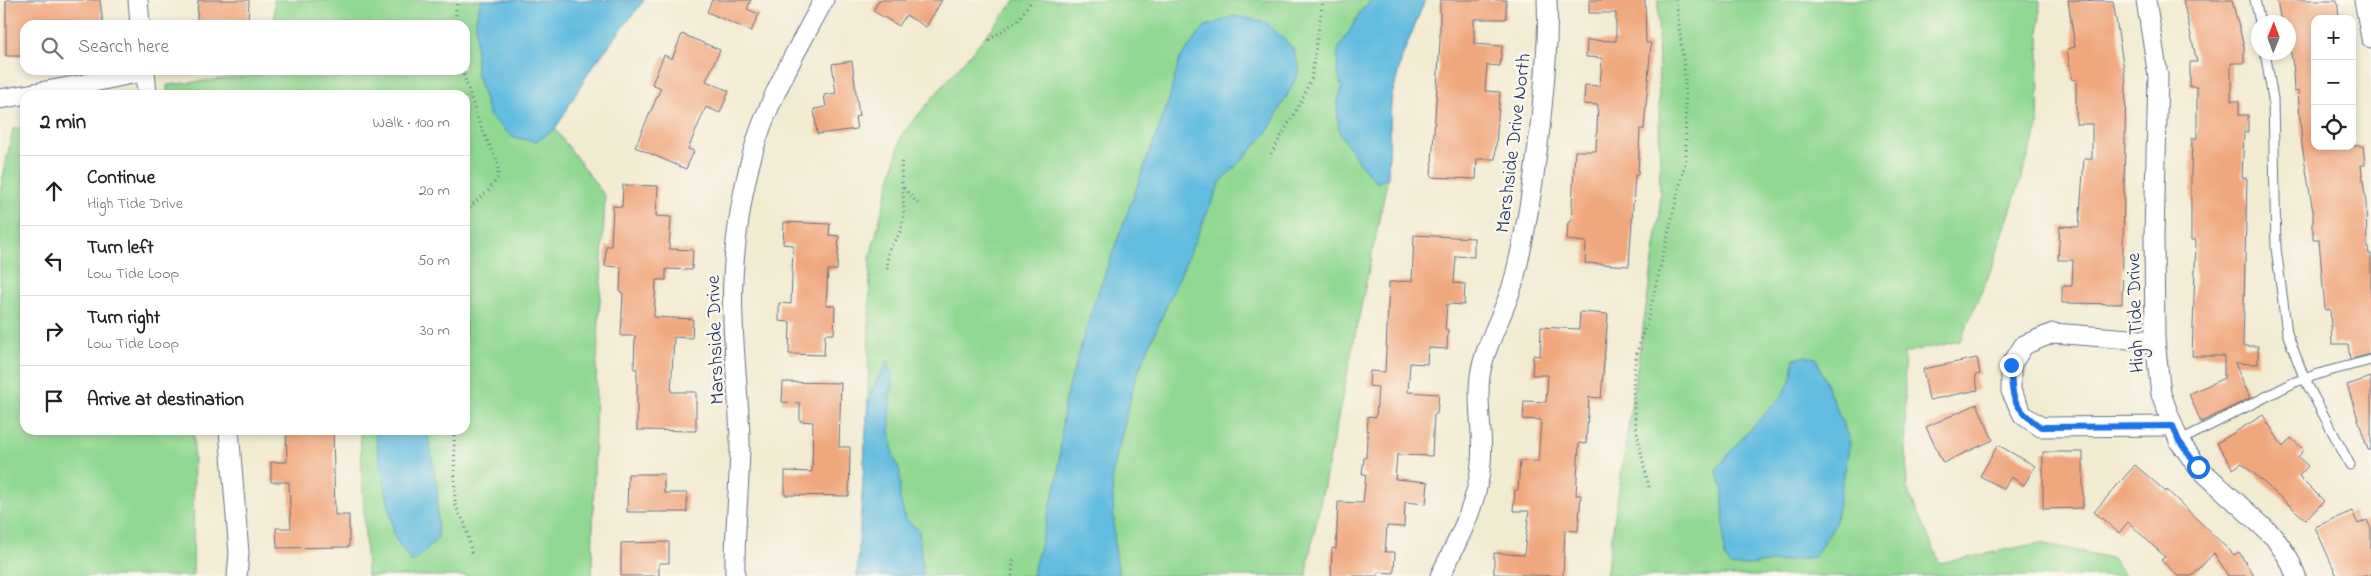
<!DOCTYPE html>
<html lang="en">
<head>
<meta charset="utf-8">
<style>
  body { margin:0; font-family:"Indie Flower",sans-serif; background:#f6f6f6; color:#222 }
  .controls { position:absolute; right:15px; top:15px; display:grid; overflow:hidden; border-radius:10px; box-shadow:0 2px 8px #0003 }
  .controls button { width:45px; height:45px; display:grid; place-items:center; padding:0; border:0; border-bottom:1px solid #e0e0e0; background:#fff; color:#222; font:25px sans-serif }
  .compass { position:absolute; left:2251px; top:15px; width:45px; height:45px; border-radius:50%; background:#fff; box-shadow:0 2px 8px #0003; rotate:1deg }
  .stop { position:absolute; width:15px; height:15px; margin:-11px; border:4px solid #1a73e8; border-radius:50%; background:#fff }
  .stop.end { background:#1a73e8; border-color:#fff; box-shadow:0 1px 5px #0008 }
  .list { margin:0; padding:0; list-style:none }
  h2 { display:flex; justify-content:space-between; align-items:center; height:65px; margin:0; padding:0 20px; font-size:21px }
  h2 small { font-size:16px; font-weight:400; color:#767676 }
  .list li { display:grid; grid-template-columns:32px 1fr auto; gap:15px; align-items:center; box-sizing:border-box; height:70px; padding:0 20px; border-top:1px solid #e0e0e0 }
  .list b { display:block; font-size:19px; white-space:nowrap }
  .list p { margin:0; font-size:16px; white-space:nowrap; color:#767676 }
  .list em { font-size:16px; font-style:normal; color:#767676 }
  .icon { flex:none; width:28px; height:28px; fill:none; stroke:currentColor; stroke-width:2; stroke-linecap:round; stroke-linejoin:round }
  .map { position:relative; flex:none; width:2371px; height:576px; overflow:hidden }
  .search { position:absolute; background:#fff; box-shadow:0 2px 8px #0003; left:20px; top:20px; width:450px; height:55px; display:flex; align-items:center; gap:12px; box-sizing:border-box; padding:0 18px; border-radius:15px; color:#767676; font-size:19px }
  .panel { position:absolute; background:#fff; box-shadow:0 2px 8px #0003; left:20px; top:90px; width:450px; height:345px; border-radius:15px }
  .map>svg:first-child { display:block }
</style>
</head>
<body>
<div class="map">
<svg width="2371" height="576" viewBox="0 0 2371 576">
  <rect width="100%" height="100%" fill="#fbf7ec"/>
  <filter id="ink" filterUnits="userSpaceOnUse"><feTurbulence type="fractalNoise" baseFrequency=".02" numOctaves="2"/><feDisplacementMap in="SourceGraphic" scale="10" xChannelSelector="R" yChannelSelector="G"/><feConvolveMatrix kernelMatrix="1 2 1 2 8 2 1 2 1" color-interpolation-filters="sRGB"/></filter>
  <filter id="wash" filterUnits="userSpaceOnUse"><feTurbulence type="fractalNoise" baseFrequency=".0096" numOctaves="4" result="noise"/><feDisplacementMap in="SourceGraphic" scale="20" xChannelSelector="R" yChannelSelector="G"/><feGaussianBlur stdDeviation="1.12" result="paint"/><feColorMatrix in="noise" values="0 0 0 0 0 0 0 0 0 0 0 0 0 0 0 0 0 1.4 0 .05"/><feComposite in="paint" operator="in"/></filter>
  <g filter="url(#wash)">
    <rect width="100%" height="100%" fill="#f1ebd2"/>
    <g fill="#91d892" stroke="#568478">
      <path d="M274,0H644L590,70L555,129L605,196L596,380L592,576H367L360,430H465V95H167V85L277,73V70H465V25H275Z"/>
      <path d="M1016,0H1425L1403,54L1391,99L1388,177L1309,557L1307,576H857L868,400L870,257L902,134Z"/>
      <path d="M1658,0H2040L2038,127L1991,270L1960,341L1904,353L1907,489L1940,563L2040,543L2112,558L2124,576H1606L1660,213Z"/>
      <path d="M25,127V430H194L193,576H0V192L13,129Z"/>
    </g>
    <g fill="#62bcdf" stroke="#3e769e">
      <path d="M481,0H644L590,70L555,129L537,141L514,138L490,117L476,72V19Z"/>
      <path d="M1372,0H1425L1403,54L1391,99L1388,177L1377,183L1358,161L1339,132L1337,105L1342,88L1337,71L1338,50L1363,8Z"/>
      <path d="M1234,16L1266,22L1293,48L1300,71L1267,133L1220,183L1135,379L1112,476L1115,548L1119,576H1032L1058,477L1064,403L1094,303L1168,103L1180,58L1204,27Z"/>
      <path d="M1806,356L1816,358L1850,442L1835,524L1814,557L1732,567L1724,557L1723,491L1716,470C1730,453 1743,436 1759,420C1776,402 1795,387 1793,359Z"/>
      <path d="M888,361L894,379L890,397V430L893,455L900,471V499L906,520L919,530L923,576H857L868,400L876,381Z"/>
      <path d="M374,430H427L437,488L438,538L412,563L395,538Z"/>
    </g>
    <g id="blocks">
      <g fill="#f0a77e">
        <path d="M6,0H100L103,25H25V56H6Z"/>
        <path d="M198,0H249L248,21L197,20Z"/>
        <path d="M712,0H751L747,9L759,14L751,31L707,12Z"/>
        <path d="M879,0H942L926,27L906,15L899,26L873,11Z"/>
        <path d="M1440,0H1506V19H1474V44L1502,46L1500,66L1487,65L1485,91L1500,92L1495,159H1477L1476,179L1431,177L1440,42Z"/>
        <path d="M1589,0H1645L1646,43H1651L1644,129H1640L1638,175H1635L1629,266L1585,263L1586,242L1567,240L1568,222H1571L1575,151H1596L1598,105L1584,104L1585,85L1600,86L1602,58L1586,57L1587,40L1616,41V13H1589Z"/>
        <path d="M2068,0L2113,1L2126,82L2122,304L2062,303V286H2072L2073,260H2058L2060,226L2079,227L2084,159H2092V124H2076V79L2072,80L2067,49L2075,47Z"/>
        <path d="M2183,0H2232L2244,47V63H2231V101H2239V115H2248V132H2244L2242,178H2247L2243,346H2258V364L2235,363L2250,398L2201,422L2189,394L2224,378V356H2192L2196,240H2191V170L2192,138H2197V87H2190V62H2197Z"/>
        <path d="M2277,0H2337L2339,17L2315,19V146H2363L2365,165H2361L2366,203L2367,248H2368L2369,254H2371V354L2350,359L2348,344H2332L2330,309L2325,310L2319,240H2313V212L2302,145L2298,91L2294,92L2293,71H2294L2288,37V22H2281Z"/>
        <path d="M682,34L720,50L706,81L729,91L720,113L706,107L688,149L694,151L686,169L635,147L661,88L652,84L664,55L672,59Z"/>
        <path d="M852,61L859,116L855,117L857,129L817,134L814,109L826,107L824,95L836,93L832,64Z"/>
        <path d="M623,185L658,186L656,216L671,217L669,249L693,250L692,270L666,269V280H656L654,317L693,319L692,338L674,337L671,392H696V431L637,430V369H634L635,336H621L623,293L620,292L621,267L605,266L606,246H611L613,206L622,207Z"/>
        <path d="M784,222L830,224L829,235L839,236L837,270H828L826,305L835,306L834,334H825L824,355L789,354L790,322L779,321V303L791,304L793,245L783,244Z"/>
        <path d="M1414,235L1474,238V257L1456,256L1454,283L1465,284L1464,305L1447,304L1445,329L1448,330L1447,349L1428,348L1427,364L1410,363L1408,392L1439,394L1437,414H1434L1432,456L1397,455L1395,479L1428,482L1426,504L1405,502L1404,527L1387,526L1385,552H1395L1394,573L1378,572V576H1331L1332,548L1336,549L1338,502L1363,503L1366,474H1362L1364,458H1366L1368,416L1376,417L1378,387L1369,386L1370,371L1385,372L1389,282L1412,281Z"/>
        <path d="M1580,312L1608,314L1601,398L1589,397L1586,444L1579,443L1576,495H1581L1578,531L1565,530L1563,576L1494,574V553L1524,555L1529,511H1513L1515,490H1518L1520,461L1538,462L1541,420L1523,419L1524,401L1546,402L1548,375H1532L1533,355L1540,356L1541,327L1579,329Z"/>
        <path d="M1977,358L1980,374L1975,375L1978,390L1929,400L1923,369Z"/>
        <path d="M2371,377V450H2368L2347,385Z"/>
        <path d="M783,382L841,383L839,447H850L849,496L785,495V471L812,472L813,422L800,421V403L782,402Z"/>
        <path d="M1977,404L1993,440L1943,463L1926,427Z"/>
        <path d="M2263,415L2283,447L2291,438L2304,450L2298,457L2308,466L2299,476L2324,501L2306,520L2242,463L2233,469L2217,443Z"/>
        <path d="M286,430H333L335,515H349V547L277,548L276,528H291L289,482H271V462H287Z"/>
        <path d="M1998,445L2035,466L2024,485L2011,477L2004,489L1980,476Z"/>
        <path d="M2043,452H2083V508L2043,509Z"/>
        <path d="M2135,465L2166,492L2167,490L2234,555L2239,552L2254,576H2228L2214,553L2192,576H2178L2161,560L2165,557L2128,522L2119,533L2094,512Z"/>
        <path d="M628,474H664V493H687V512H627Z"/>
        <path d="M2352,511L2358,524L2367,520L2371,529V576H2337L2315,527Z"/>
        <path d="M669,542V563H659V576H621V543Z"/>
      </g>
    </g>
  </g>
  <g filter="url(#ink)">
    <use href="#blocks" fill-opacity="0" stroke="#667187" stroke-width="1"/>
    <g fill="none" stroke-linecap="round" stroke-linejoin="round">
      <g stroke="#667187" stroke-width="11">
        <g id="service">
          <path d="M2255,0L2260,22"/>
          <path d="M2265,52L2273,99L2276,248L2287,333L2305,380L2350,465"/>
          <path d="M2179,441L2295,382L2325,372L2371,360"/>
        </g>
      </g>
      <g stroke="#667187" stroke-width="21">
        <g id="minor">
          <path d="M138,0L140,25"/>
          <path d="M2146,0L2158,76L2154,236L2155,341L2161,394L2179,441L2198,467L2274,537L2289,559L2296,576"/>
          <path d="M2364,0L2371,38"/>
          <path d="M145,70L147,95"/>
          <path d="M0,99L80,85L145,71"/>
          <path d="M2155,341L2053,333L2024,345L2011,365V391L2023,415L2041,427L2173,426"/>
          <path d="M229,430L239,553L237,576"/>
          <path d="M735,576C734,531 740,485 740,440C739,399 734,359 733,319C730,261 742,176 763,122C780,79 802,40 824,0"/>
          <path d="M1440,576C1458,541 1478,502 1481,463C1484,434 1476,405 1480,376C1485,343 1505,313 1514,280C1527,228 1534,181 1540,128C1544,86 1549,43 1547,0"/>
        </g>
      </g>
      <g stroke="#667187" stroke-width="3" stroke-dasharray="1 4" stroke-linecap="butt">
        <path d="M455,25L457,0"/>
        <path d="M989,40L1018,20L1032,0"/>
        <path d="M462,70L480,125L498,163V177L488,191L465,211"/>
        <path d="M1271,154L1301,102L1311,79L1323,0"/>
        <path d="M904,188L919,205"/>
        <path d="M887,269C888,264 887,258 888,253C890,244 899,238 901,229C908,205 899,182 902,158"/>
        <path d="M454,430L455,505L465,524L472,555"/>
        <path d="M1649,487C1636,432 1622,377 1647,323L1686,159L1685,76L1676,0"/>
        <path d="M1012,576L1013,560"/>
      </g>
      <use href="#service" stroke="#fff" stroke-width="9"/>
      <use href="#minor" stroke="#fff" stroke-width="19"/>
    </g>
  </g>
  <g fill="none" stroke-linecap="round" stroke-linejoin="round" filter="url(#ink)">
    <path stroke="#1a73e8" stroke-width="6" d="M2011,365C2011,398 2013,408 2041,427L2173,426L2179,441L2198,467"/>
  </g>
  <g text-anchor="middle" stroke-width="5" stroke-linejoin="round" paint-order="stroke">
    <g font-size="20" fill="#1b2f5e" stroke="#fbf7ec">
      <text transform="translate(1512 143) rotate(-83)" y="7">Marshside Drive North</text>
      <text transform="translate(2134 313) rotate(-92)" y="7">High Tide Drive</text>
      <text transform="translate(714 340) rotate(-92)" y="7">Marshside Drive</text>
    </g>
  </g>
</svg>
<div class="controls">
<button>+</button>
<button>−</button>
<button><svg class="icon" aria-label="locate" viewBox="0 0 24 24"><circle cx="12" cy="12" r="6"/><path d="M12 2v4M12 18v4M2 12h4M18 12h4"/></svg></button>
</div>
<svg class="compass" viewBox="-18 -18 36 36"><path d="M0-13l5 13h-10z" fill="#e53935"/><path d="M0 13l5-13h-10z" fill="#767676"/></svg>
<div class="stop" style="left:2198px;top:467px"></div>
<div class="stop end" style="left:2011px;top:365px"></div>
<div class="search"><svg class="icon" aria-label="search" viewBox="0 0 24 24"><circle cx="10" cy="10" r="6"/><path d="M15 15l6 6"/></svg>Search here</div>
<section class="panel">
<h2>2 min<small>Walk · 100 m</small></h2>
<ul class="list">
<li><svg class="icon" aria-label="ahead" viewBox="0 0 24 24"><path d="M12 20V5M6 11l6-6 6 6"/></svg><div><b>Continue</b><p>High Tide Drive</p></div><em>20 m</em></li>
<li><svg class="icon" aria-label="left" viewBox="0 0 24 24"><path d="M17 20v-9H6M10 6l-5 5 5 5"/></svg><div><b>Turn left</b><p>Low Tide Loop</p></div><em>50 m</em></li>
<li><svg class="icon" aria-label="right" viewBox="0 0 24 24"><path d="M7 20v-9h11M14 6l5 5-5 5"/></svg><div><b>Turn right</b><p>Low Tide Loop</p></div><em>30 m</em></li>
<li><svg class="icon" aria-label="arrive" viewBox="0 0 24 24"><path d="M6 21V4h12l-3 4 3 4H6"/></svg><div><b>Arrive at destination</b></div></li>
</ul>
</section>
</div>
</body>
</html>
